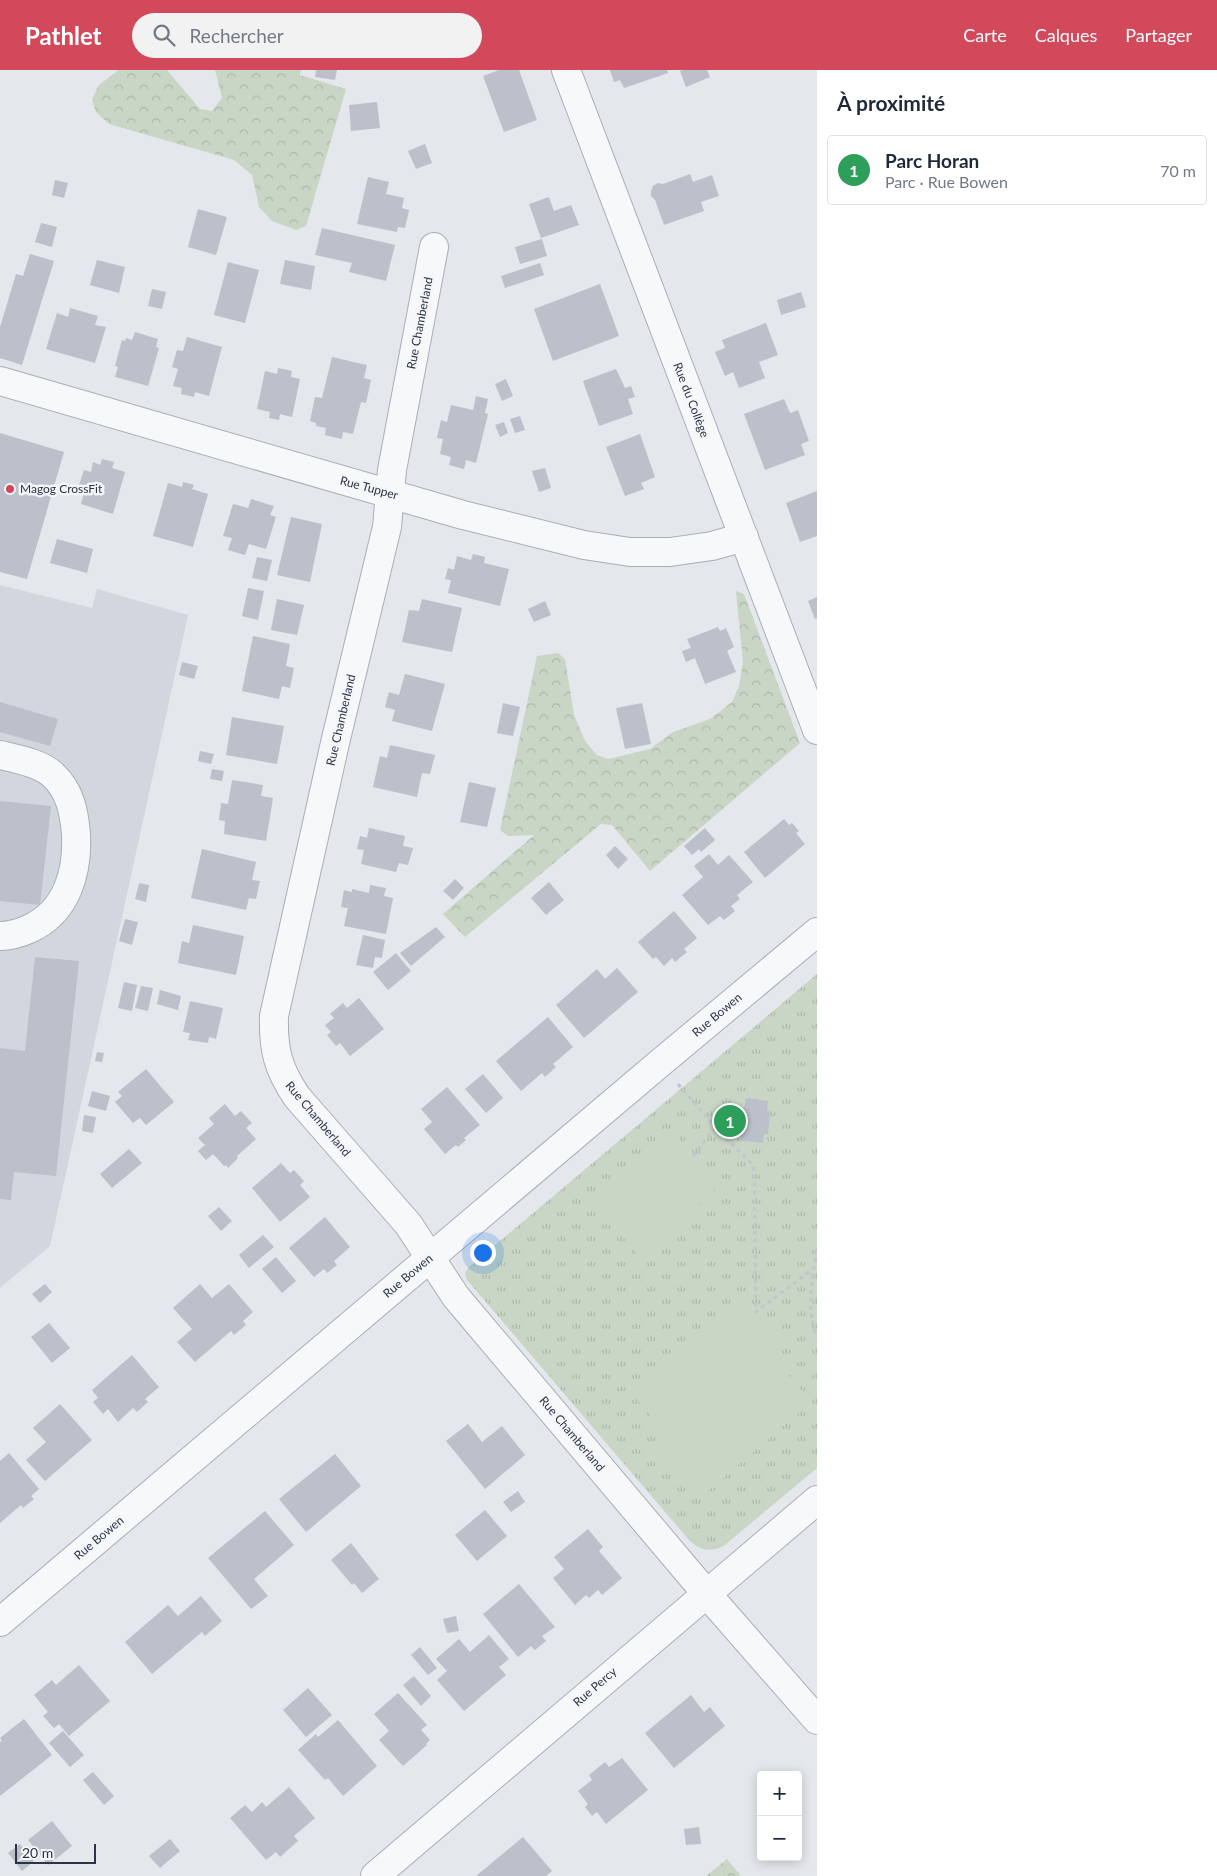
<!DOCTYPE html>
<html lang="fr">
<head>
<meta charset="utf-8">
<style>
  body { margin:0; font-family:Lato,sans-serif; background:#f2f2f3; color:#1f2937 }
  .controls { position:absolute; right:15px; bottom:15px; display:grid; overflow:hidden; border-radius:5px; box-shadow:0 2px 12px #0003 }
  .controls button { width:45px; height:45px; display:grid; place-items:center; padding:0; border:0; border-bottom:1px solid #e0e1e3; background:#fff; color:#1f2937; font:25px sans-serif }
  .scale { position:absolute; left:15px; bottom:12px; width:81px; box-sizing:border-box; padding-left:5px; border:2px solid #2b3445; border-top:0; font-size:14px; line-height:18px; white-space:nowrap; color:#2b3445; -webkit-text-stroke:4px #f4f6f9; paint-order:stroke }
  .you { position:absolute; left:482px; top:1182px; width:18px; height:18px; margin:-12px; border:4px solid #fff; border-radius:50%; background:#1a73e8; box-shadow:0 0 0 8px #1a73e833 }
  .badge { display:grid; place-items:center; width:32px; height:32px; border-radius:50%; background:#d1495b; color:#fff; font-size:16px; font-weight:700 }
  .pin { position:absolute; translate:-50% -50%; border:2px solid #fff; box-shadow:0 1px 5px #0006 }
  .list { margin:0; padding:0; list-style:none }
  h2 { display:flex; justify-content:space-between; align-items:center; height:65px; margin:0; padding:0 20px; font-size:21px }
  h2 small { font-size:16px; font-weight:400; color:#747a83 }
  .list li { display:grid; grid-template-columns:32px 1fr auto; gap:15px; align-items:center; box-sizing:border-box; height:70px; margin:0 10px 10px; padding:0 10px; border:1px solid #e0e1e3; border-radius:5px }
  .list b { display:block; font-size:19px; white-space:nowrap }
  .list p { margin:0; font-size:16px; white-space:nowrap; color:#747a83 }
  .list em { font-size:16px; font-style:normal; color:#747a83 }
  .icon { flex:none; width:28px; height:28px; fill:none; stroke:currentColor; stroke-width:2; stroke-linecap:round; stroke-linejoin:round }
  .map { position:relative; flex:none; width:817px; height:1806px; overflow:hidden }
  header { display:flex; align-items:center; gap:30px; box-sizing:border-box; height:70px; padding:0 25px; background:#d1495b; color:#fff }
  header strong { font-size:24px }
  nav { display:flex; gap:28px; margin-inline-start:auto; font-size:18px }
  .search { width:350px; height:45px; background:#f2f2f3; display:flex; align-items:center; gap:12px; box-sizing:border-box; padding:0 18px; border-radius:28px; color:#747a83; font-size:19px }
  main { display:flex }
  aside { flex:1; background:#fff }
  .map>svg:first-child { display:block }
</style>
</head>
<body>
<header>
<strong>Pathlet</strong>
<div class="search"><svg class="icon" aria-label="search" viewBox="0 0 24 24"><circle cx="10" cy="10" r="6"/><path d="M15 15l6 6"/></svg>Rechercher</div>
<nav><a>Carte</a><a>Calques</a><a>Partager</a></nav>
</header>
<main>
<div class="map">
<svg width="817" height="1806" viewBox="0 0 817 1806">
  <defs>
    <pattern id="forest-crowns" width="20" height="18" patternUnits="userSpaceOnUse" patternTransform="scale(1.25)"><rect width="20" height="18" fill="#c9d6c5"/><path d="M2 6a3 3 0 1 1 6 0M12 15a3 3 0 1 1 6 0" fill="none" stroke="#adb8ab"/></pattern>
    <pattern id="park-tufts" width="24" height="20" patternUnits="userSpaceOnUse" patternTransform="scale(1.25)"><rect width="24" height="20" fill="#c9d6c5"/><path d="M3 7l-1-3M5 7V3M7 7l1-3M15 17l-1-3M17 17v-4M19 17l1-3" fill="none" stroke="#adb8ab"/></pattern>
  </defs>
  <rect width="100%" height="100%" fill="#e4e7ec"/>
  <path fill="#d2d6de" d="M0,515L92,538L97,519L188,545L50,1176L0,1218Z"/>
  <g fill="url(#forest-crowns)">
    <path d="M118,0H167L200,39L212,41L222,28L215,0H301L300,5L346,19L306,156L296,160L272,151L259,137L252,105L234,90L109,54L96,42L92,30L98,16Z"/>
    <path d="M736,521L744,524L800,673L650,801L612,755L601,754L465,867L443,844L534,765L508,766L500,760L537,586L558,583L565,589L574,645L585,671L597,685L608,689L650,679L673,662L710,649L732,632L739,616L743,592Z"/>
    <path d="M727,1789L741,1806H706Z"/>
  </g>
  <path fill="url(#park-tufts)" d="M817,904V1398L725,1475C711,1483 700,1481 689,1470L467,1210L465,1204L468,1198Z"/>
  <g fill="#c9d6c5">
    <path d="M673,1062L719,1116L638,1185L593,1132Z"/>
    <path d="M742,1226L783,1273L771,1285L811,1332L700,1428L655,1378L668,1366L631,1323Z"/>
  </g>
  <g fill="#bbc0ca">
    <path d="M316,0H337L335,10L315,7Z"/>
    <path d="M499,0H519L537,50L504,62L483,6Z"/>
    <path d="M610,0H667L668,3L624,18L620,10L614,12Z"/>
    <path d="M683,0H707L710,7L686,17L680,1Z"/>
    <path d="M377,32L380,58L351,61L349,35Z"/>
    <path d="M425,74L432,93L416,99L408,81Z"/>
    <path d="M690,104L693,112L712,105L719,126L701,132L704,141L664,155L655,130L651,126V121L653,116L658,113L663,114Z"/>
    <path d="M368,107L389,112L386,124L404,128L402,138L409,140L405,158L398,157L397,162L357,154Z"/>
    <path d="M55,110L68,113L64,128L52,125Z"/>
    <path d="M549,127L554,141L571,135L579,155L541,168L529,134Z"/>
    <path d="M198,139L227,147L216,185L188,177Z"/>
    <path d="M41,153L57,157L52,177L35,172Z"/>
    <path d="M322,158L395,175L386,211L349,202L352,193L315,185Z"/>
    <path d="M542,169L547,186L520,194L515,177Z"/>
    <path d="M30,184L54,191L22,295L0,288V257L16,204L23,206Z"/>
    <path d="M97,190L125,197L119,223L90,215Z"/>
    <path d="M285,190L315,196L311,220L280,214Z"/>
    <path d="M228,192L259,200L245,253L214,245Z"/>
    <path d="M540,193L544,205L505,218L501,206Z"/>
    <path d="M600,214L619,266L553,291L534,239Z"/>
    <path d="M152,219L166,222L162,239L148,236Z"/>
    <path d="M801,222L806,237L781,245L777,230Z"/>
    <path d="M70,238L98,246L95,255L106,257L95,293L46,279L57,243L68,247Z"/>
    <path d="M766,253L778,285L759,292L765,308L739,318L733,302L725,306L715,282L725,278L722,270Z"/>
    <path d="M135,262L158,269L156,277L159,278L148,316L115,307L118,297L115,296L122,270L125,271L126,268L132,270Z"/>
    <path d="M187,267L222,277L209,326L195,322L194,327L181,324L182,318L173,316L178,299L172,297L177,280L183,281Z"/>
    <path d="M332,287L367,295L364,308L371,310L366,333L361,332L353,364L343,362L342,369L325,365L326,358L316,356V353L310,351L315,327L322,328Z"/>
    <path d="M278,298L292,301L291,307L300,309L292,347L280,344L279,350L269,348L270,342L257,339L265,301L277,304Z"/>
    <path d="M616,299L625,318L631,316L635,327L628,329L633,344L599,356L583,311Z"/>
    <path d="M506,309L513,326L502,331L495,314Z"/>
    <path d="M476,326L488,329L485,343L488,344L476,393L466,390L464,399L449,395L451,387L440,384L443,369L437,368L441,350L447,352L451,335L473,340Z"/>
    <path d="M784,329L790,343L798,340L809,371L801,374L805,385L765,400L744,344Z"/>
    <path d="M520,346L525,360L515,363L510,349Z"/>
    <path d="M504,352L508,363L500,367L495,355Z"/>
    <path d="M0,363L64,382L27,509L0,502Z"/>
    <path d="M640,364L655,407L641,413L644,419L625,426L606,377Z"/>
    <path d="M102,389L114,392L112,398L125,402L113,444L81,434L85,420L78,418L84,400L91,402L93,392L100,395Z"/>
    <path d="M545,398L551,418L539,422L532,401Z"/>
    <path d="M183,412L194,415L192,419L208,424L193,477L153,466L168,413L182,417Z"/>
    <path d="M817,421V466L800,472L786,433Z"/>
    <path d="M251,429L274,436L270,445L276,447L266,479L249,474L245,485L228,480L232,468L223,466L233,434L248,438Z"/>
    <path d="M291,447L322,454L310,512L277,505Z"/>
    <path d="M57,469L93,479L87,503L50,493Z"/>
    <path d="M473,484L485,487L484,493L509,499L500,536L448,523L451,510L445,509L448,498L454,500L457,486L471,490Z"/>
    <path d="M257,487L272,490L267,511L252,508Z"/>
    <path d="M248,518L264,521L258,550L242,546Z"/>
    <path d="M817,527V548L815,549L808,531Z"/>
    <path d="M277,529L304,535L297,565L271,560Z"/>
    <path d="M422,529L462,538L452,582L402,572L409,540L419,541Z"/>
    <path d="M545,531L551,545L534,552L528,539Z"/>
    <path d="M718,557L720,561L726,558L734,577L727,581L736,602L705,614L695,588L686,592L682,581L691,578L687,569Z"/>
    <path d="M253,566L290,574L286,596L294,598L290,618L282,616L279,629L242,621Z"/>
    <path d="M182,592L198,596L194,609L179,605Z"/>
    <path d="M405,604L445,614L432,661L392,651L395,640L385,637L389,622L399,625Z"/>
    <path d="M0,632L58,649L50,676L0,662Z"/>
    <path d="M503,633L520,637L513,666L497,663Z"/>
    <path d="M642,633L651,674L625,679L616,638Z"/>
    <path d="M232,647L284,656L277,694L226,685Z"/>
    <path d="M390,675L435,685L430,704L422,703L417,727L373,717L380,686L387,688Z"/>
    <path d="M200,681L214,684L211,694L198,691Z"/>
    <path d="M212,699L224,701L222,711L210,709Z"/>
    <path d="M232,710L263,715L261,726L273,728L266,771L224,764L225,751L219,750L221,733L228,734Z"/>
    <path d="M469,712L496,718L487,757L460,752Z"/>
    <path d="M0,731L51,736L40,835L0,831Z"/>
    <path d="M784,749L789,755L792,753L799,761L796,763L805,774L765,808L744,782Z"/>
    <path d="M369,758L405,766L403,776L413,778L408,795L399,793L396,802L361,794L364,780L357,779L360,766L367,768Z"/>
    <path d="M705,758L715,770L701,782L699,779L692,785L684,776Z"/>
    <path d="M615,776L628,789L618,799L606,785Z"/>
    <path d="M202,779L256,792L252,810L260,811L256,829L249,828L246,840L191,828Z"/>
    <path d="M709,784L718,795L729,785L753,812L737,825L740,829L731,836L735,841L724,850L720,846L708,855L682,825L703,807L694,796Z"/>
    <path d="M455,809L464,818L453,830L443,821Z"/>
    <path d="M549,812L564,830L546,845L531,828Z"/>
    <path d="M139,813L149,815L146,832L135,829Z"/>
    <path d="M370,815L386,818L384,826L393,828L386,864L344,856L348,838L341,837L344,820L352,822V819L369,823Z"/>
    <path d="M674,841L697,868L684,879L687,882L675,892L672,888L664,896L656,887L653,889L638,872Z"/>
    <path d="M125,849L138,852L132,875L119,871Z"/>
    <path d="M193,855L244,866L236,905L178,893L182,871L189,873Z"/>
    <path d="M436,857L445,867L411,896L400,883Z"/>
    <path d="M363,865L385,870L382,888L375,887L373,898L356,895Z"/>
    <path d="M396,883L411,901L388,920L373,902Z"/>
    <path d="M35,887L79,891L56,1106L14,1102L11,1130L0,1129V978L25,981Z"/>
    <path d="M617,898L638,922L584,968L556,935L597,899L605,909Z"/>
    <path d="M124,912L137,915L132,941L118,938Z"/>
    <path d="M141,916L153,918L148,941L135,938Z"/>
    <path d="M160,920L181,926L178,940L157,934Z"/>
    <path d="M359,928L384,959L350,986L340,973L336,976L327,965L331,962L325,955L334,948L330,944L343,933L347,938Z"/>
    <path d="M190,931L223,938L216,969L209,967L208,973L188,970L190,963L183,962Z"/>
    <path d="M548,947L573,977L553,994L556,997L545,1007L542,1003L521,1021L496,991Z"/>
    <path d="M97,982L104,983L102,992L95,991Z"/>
    <path d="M146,999L174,1032L146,1055L140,1048L133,1053L115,1032L122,1026L118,1022Z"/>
    <path d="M483,1004L503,1028L486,1043L465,1019Z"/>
    <path d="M447,1017L480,1055L464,1068L466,1070L458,1077L456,1075L445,1084L424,1059L432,1052L421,1039Z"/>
    <path d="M92,1021L110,1026L106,1041L88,1036Z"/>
    <path d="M746,1028L768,1031L767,1041L770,1042L768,1064H764L763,1073L740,1070L741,1060H737L740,1038H744Z"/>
    <path d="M225,1034L235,1046L241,1041L252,1053L246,1058L256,1069L237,1086L238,1088L228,1098L226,1095L224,1096L213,1084L206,1090L198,1081L205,1075L198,1068L214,1054L209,1048Z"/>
    <path d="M84,1045L96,1047L93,1063L82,1061Z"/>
    <path d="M129,1079L142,1093L112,1118L100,1104Z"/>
    <path d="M281,1093L290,1103L294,1100L304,1111L300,1115L310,1127L280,1152L252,1118Z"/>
    <path d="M219,1137L232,1151L221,1161L208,1146Z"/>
    <path d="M325,1147L350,1177L334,1191L337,1195L327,1203L324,1199L314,1207L289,1178Z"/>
    <path d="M263,1165L274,1177L249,1198L239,1185Z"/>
    <path d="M276,1187L296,1211L282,1223L262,1199Z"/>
    <path d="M45,1214L52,1222L40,1233L32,1224Z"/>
    <path d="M200,1214L212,1228L229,1214L253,1242L243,1251L246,1255L234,1265L231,1261L195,1292L177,1272L192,1259L173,1238Z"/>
    <path d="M49,1253L70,1278L52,1293L31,1267Z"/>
    <path d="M132,1285L159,1317L145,1329L148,1332L137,1342L133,1338L118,1352L108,1339L103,1344L93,1332L98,1328L92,1320Z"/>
    <path d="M60,1334L92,1370L45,1411L26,1390L46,1372L33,1358Z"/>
    <path d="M468,1354L482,1372L502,1356L525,1385L485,1419L446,1371Z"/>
    <path d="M9,1383L39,1419L31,1426L34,1429L23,1438L21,1435L0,1453V1391Z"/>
    <path d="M335,1384L361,1416L306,1462L279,1429Z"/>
    <path d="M518,1421L525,1432L511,1442L503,1432Z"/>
    <path d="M485,1440L507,1466L477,1491L455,1465Z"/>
    <path d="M265,1441L294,1475L254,1509L268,1526L251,1539L208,1488Z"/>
    <path d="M588,1459L603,1477L599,1481L622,1508L602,1525L598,1520L589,1528L586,1525L575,1535L553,1508L564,1499L554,1487Z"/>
    <path d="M351,1473L379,1509L362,1523L354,1513L352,1515L331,1490Z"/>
    <path d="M519,1514L555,1557L542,1566L546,1571L535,1580L531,1576L518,1587L483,1544Z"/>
    <path d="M201,1526L222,1551L205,1566L202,1562L152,1604L125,1572L168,1535L178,1546Z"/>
    <path d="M456,1546L459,1561L447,1563L443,1549Z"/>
    <path d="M489,1565L509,1589L499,1597L506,1605L464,1641L437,1610L447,1601L436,1589L459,1569L470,1582Z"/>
    <path d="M420,1577L437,1598L428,1605L411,1585Z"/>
    <path d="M79,1595L110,1631L69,1666L59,1654L54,1658L43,1646L48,1642L34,1625L52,1610L56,1615Z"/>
    <path d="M414,1606L431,1626L421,1636L403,1615Z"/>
    <path d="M308,1618L332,1645L306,1667L283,1640Z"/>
    <path d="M398,1623L427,1655L421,1660L430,1670L426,1674L427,1675L403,1696L379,1670L389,1661L374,1644Z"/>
    <path d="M691,1625L704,1642L710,1637L725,1656L674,1698L645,1663Z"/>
    <path d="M24,1649L52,1685L0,1726V1672L2,1671L0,1668Z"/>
    <path d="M338,1650L377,1696L343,1726L328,1708L325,1710L298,1680L316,1664L318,1667Z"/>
    <path d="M63,1661L84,1685L70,1697L49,1673Z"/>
    <path d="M622,1688L648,1720L606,1754L597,1742L592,1746L585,1737L588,1734L578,1721L592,1710L589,1705L605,1692L609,1697Z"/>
    <path d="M93,1702L114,1726L104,1735L83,1710Z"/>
    <path d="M289,1717L315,1748L294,1766L298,1771L280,1787L276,1782L266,1790L230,1748L245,1735L252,1742L262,1732L266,1737Z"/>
    <path d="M52,1751L72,1776L48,1795L28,1770Z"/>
    <path d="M699,1757L701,1774L686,1775L684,1759Z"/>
    <path d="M523,1767L552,1801L546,1806H476Z"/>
    <path d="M170,1769L180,1781L160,1798L149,1786Z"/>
    <path d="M20,1774L34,1791L22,1801L8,1783Z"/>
  </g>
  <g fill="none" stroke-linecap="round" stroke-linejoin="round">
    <g stroke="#a9aeb7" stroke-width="30">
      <g id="minor">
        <path d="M566,0L817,660"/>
        <path d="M434,177L392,400L387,457L335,673L274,946C273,980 278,999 297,1027L408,1154L456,1227L706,1523L817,1650"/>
        <path d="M0,311L463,445L584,475L630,482H670L712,476L744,467"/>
        <path d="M0,685C17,689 40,693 53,705C70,721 74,741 76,764C78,802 67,842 29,859C20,863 10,866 0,866"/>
        <path d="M0,1552L660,993L817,862"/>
        <path d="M375,1806L817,1430"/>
      </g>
    </g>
    <g stroke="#c2c5cb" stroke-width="3" stroke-dasharray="4 4" stroke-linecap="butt">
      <path d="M678,1014L723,1065L752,1094L754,1101L756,1242L814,1198"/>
      <path d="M693,1086C707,1069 715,1052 738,1051"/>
      <path d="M817,1180C812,1209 806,1240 817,1268"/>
    </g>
    <use href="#minor" stroke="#f7f8fa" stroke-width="28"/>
  </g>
  <circle fill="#d1495b" stroke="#f4f6f9" stroke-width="2" cx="10" cy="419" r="5"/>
  <g text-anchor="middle" stroke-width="5" stroke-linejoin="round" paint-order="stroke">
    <g font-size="12" fill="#2b3445" stroke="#f4f6f9">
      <text transform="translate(420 253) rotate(-79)" y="4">Rue Chamberland</text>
      <text transform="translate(691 330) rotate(69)" y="4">Rue du Collège</text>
      <text transform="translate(369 418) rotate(15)" y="4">Rue Tupper</text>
      <text transform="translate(341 650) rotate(-77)" y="4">Rue Chamberland</text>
      <text transform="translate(717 945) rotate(-40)" y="4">Rue Bowen</text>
      <text transform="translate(318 1049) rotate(50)" y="4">Rue Chamberland</text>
      <text transform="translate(408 1206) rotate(-40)" y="4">Rue Bowen</text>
      <text transform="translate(572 1364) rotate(50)" y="4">Rue Chamberland</text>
      <text transform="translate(99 1468) rotate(-40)" y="4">Rue Bowen</text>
      <text transform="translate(595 1617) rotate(-41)" y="4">Rue Percy</text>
    </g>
    <g font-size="12" fill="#2b3445" stroke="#f4f6f9" text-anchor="start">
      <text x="20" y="423">Magog CrossFit</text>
    </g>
  </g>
</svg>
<div class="controls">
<button>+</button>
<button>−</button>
</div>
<div class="scale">20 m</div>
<div class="you"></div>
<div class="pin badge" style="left:730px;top:1051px;background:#2e9e5b">1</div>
</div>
<aside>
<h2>À proximité<small></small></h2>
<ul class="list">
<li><span class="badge" style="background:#2e9e5b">1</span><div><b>Parc Horan</b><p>Parc · Rue Bowen</p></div><em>70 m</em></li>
</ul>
</aside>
</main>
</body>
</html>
